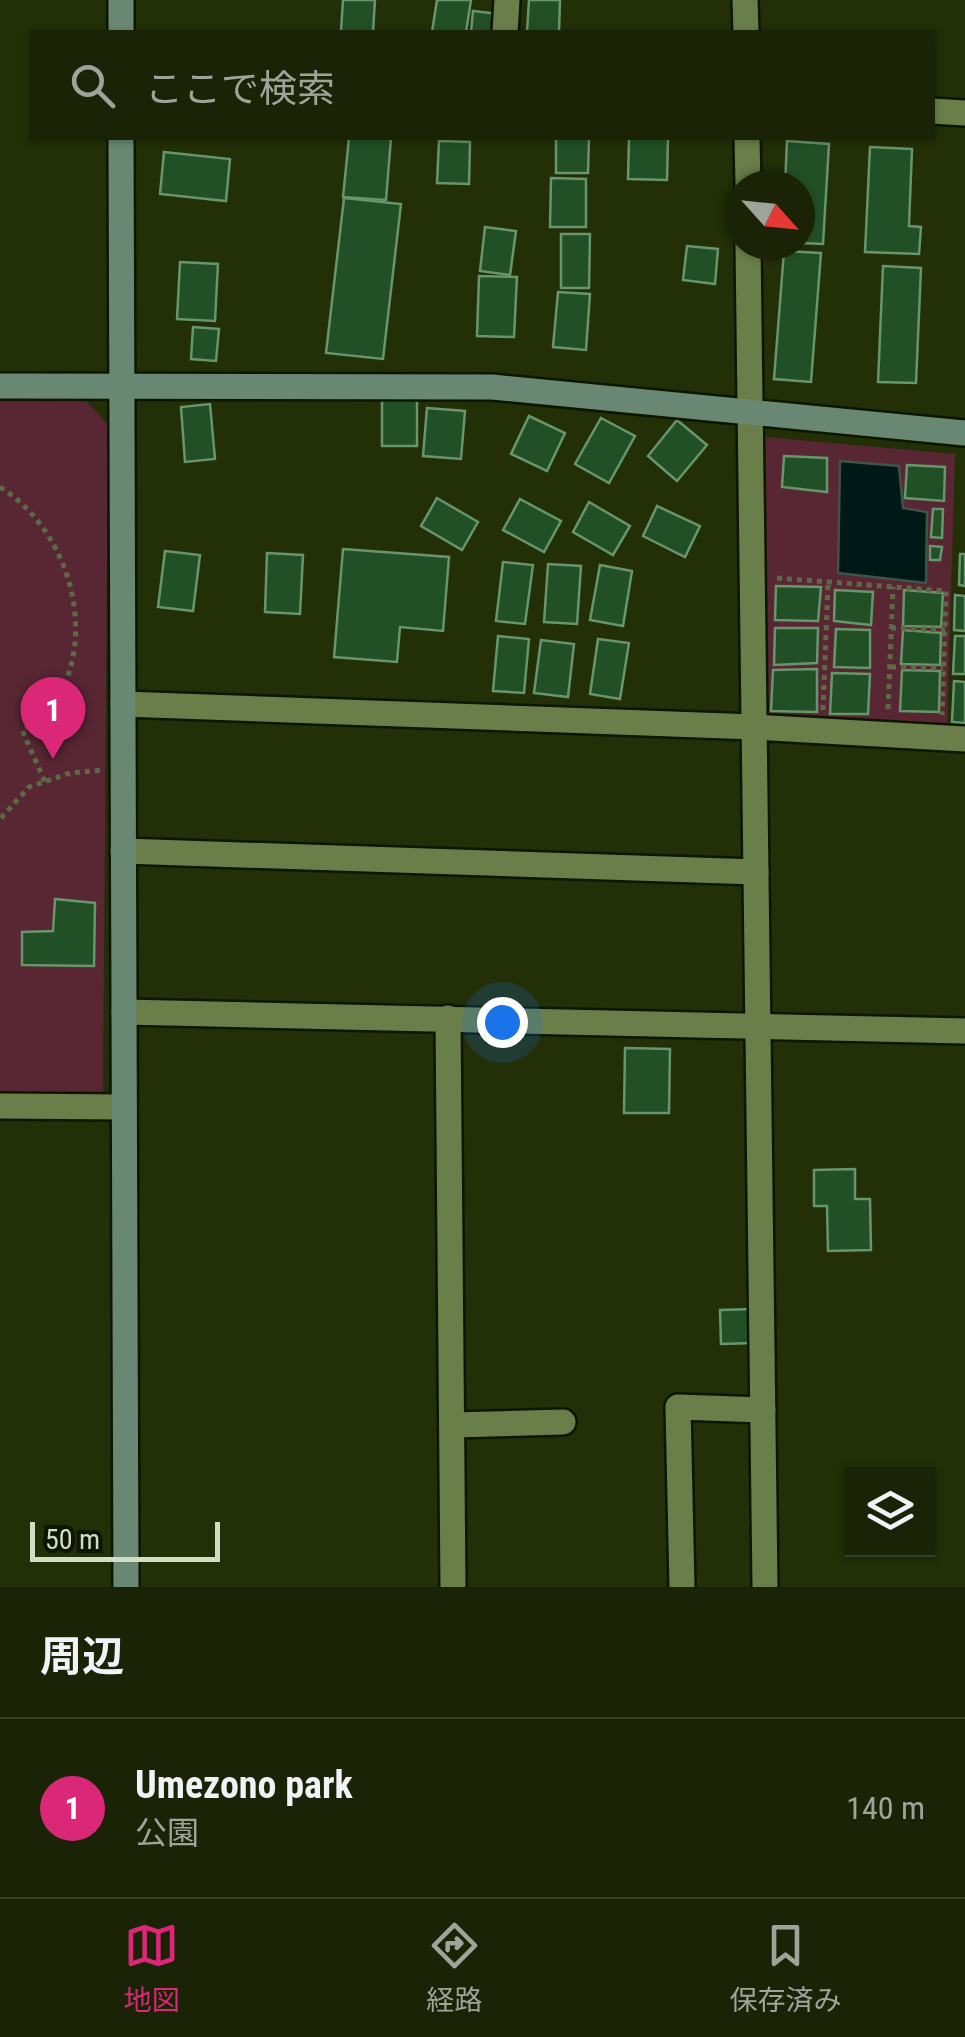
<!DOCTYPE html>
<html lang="ja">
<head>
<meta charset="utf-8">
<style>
  body { margin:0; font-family:"Roboto Condensed","Noto Sans JP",sans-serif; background:#272f13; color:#f1f3f6 }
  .controls { position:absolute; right:30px; bottom:30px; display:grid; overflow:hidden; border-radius:0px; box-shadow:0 2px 8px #0004 }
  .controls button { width:90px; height:90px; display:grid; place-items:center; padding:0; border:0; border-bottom:2px solid #384027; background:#1a2305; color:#f1f3f6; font:50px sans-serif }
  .compass { position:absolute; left:725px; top:170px; width:90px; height:90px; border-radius:50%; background:#1a2305; box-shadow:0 2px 8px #0004; rotate:117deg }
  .scale { position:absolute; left:30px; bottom:25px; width:190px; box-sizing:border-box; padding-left:10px; border:5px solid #d1ddc1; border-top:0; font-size:28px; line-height:35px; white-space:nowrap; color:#d1ddc1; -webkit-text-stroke:8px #0e1502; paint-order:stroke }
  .you { position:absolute; left:502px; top:1022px; width:35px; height:35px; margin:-25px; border:8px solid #fff; border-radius:50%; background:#1a73e8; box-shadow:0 0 0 15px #1a73e833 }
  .badge { display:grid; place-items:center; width:65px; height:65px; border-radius:50%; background:#db2777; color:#fff; font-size:32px; font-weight:700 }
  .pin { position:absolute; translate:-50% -82px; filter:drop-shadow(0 2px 5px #0008) }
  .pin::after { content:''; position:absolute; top:52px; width:35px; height:30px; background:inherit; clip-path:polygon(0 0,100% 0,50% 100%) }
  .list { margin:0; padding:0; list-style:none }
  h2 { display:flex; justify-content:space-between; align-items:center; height:130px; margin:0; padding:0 40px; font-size:42px }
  h2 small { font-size:32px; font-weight:400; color:#9fa49a }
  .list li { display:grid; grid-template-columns:65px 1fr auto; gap:30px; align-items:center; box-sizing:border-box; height:180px; padding:0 40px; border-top:2px solid #384027 }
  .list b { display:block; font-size:38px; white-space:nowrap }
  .list p { margin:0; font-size:32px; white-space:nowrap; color:#9fa49a }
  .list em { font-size:32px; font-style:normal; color:#9fa49a }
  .icon { flex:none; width:55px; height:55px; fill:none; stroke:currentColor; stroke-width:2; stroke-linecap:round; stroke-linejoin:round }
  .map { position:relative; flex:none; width:965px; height:1587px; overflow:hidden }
  .search { position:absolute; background:#1a2305; box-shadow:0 2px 8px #0004; left:30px; right:30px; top:30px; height:110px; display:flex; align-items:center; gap:25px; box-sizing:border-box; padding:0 35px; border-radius:0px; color:#9fa49a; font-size:38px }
  .sheet { height:310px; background:#1a2305 }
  nav { display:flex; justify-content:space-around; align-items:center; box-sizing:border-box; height:140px; border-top:2px solid #384027; background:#1a2305; font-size:28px; color:#9fa49a }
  nav a { display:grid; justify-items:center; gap:5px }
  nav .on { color:#db2777 }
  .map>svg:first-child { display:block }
</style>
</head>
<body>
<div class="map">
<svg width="965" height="1587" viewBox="0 0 965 1587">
  <rect width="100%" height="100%" fill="#222f07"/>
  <g fill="#582733">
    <path d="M0,398H84L108,425L103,1092H0Z"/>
    <path d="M765,437L955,454L947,729L766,716Z"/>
  </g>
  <path fill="#001916" stroke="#3f5449" stroke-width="2.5" d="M840,461L899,466L903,508L927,512L926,583L838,573Z"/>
  <g fill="#214f26" stroke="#68956b" stroke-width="2.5">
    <path d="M343,0H375L373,32L341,31Z"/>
    <path d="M437,0H471L466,32H432Z"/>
    <path d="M529,0H560L559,32H527Z"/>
    <path d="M473,11L500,14L498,32H471Z"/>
    <path d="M349,138H391L386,200L343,197Z"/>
    <path d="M556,138H589L588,173H556Z"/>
    <path d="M629,138H668L667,180L628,179Z"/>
    <path d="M439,141L470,142L469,184L437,183Z"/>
    <path d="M787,141L829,144L823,244L800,243V185H785Z"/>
    <path d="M870,147L912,149L909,226L921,227L919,254L865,252Z"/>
    <path d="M164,152L230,159L226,201L160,194Z"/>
    <path d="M551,178L586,179V227H550Z"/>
    <path d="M344,198L401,204L383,359L326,353Z"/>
    <path d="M485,227L516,231L510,275L480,271Z"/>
    <path d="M561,234H590L589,288H561Z"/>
    <path d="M687,246L718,249L715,284L683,280Z"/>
    <path d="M784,251L821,253L811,382L774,379Z"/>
    <path d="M180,262L218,264L215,321L177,319Z"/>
    <path d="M883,266L921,268L916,383L878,382Z"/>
    <path d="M479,276L517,277L514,337L477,336Z"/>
    <path d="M558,292L590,294L586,350L553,347Z"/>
    <path d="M193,327L219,329L216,361L191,359Z"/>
    <rect x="382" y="397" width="35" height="49"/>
    <path d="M210,404L215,459L185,462L181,407Z"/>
    <path d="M427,408L465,411L461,459L423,456Z"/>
    <path d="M529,416L565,433L547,471L511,454Z"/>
    <path d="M601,418L635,436L609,483L575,464Z"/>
    <path d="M677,420L707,445L677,481L648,456Z"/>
    <path d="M784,456L827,458V492L782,487Z"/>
    <path d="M907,465L945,467L944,501L905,498Z"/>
    <path d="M437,498L478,522L462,550L421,526Z"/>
    <path d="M520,499L561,521L544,552L503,530Z"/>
    <path d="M589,502L630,526L613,555L573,532Z"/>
    <path d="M657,506L700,526L685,557L643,536Z"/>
    <path d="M933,509H943L942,538L931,537Z"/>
    <path d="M930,546L942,547L940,560H930Z"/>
    <path d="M343,549L449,557L443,631L400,627L397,662L334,657Z"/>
    <path d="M165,551L200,555L193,611L158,607Z"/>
    <path d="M267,553L303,555L300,614L265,612Z"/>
    <path d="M960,554H965V586L959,585Z"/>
    <path d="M503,562L533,565L525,624L496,621Z"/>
    <path d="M548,564L581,566L577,624L544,622Z"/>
    <path d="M600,565L632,571L623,626L590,620Z"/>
    <path d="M776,586L821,587L818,621L775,620Z"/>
    <path d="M835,590L873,592L871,625L834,621Z"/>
    <path d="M904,590L943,593L941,627L903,626Z"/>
    <path d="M955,595L965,596V631L954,630Z"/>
    <path d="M775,628H818L817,663L774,665Z"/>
    <path d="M836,629L870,630V668L834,667Z"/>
    <path d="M903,630L941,633L940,665L901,664Z"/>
    <path d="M498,636L529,639L524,693L493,691Z"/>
    <path d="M955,636H965V674H953Z"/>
    <path d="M598,639L629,643L620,699L590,694Z"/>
    <path d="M541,640L574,644L568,697L534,693Z"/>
    <path d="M817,669V712L771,711L773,670Z"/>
    <path d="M902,670L940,671L939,712L900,711Z"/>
    <path d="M832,673L870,674L868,714H830Z"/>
    <path d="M954,681L965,682V723L952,722Z"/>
    <path d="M55,899L95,903L94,966L22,965V932L53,931Z"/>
    <path d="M625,1048L670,1049L669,1113H624Z"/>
    <path d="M855,1169V1199H870L871,1250L828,1251L827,1206H814V1170Z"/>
    <path d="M753,1309L754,1343L721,1344L720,1310Z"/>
  </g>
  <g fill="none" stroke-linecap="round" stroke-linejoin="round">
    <g stroke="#0d1600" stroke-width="30">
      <g id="street">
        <path d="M745,0L746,32"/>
        <path d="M505,32L507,0"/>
        <path d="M932,111L965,113"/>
        <path d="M747,138L748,185"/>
        <path d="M748,245L765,1587"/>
        <path d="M123,704L754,727L965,739"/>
        <path d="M123,851L756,872"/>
        <path d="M124,1012L965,1031"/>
        <path d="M448,1018L453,1587"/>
        <path d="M0,1106L124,1107"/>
        <path d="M452,1425L563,1422"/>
        <path d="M682,1587L678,1407L763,1410"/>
      </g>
    </g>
    <g stroke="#0d1600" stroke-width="30">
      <g id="secondary">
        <path d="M121,0V32"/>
        <path d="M121,138L126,1587"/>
        <path d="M0,386L492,387L965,433"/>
      </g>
    </g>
    <g stroke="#5d6a46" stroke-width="5" stroke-dasharray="5 5" stroke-linecap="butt">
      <path d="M0,487C72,532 102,643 48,713C42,720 30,725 22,730L45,782"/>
      <path d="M777,578L946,591L942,715"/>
      <path d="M891,628L945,630"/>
      <path d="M891,667L943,668"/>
      <path d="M888,709L893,587"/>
      <path d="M823,710L828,584"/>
      <path d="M1,818L29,787L70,773L102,770"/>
    </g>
    <use href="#street" stroke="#6a7e4a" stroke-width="25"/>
    <use href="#secondary" stroke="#698873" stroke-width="25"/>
  </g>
</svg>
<div class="controls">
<button><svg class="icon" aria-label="layers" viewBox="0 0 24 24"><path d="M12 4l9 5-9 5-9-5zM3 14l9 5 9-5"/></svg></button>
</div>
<svg class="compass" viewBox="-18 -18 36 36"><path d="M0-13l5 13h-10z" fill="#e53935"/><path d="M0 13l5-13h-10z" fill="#9fa49a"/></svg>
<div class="scale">50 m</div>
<div class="you"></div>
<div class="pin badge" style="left:53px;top:759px">1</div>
<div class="search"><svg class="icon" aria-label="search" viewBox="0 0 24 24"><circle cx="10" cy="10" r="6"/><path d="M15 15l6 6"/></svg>ここで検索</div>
</div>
<section class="sheet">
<h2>周辺<small></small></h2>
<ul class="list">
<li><span class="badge">1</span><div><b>Umezono park</b><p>公園</p></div><em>140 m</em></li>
</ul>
</section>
<nav>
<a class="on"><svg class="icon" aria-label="map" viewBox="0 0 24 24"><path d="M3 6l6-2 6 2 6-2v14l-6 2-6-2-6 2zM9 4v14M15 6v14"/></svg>地図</a>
<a><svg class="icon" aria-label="directions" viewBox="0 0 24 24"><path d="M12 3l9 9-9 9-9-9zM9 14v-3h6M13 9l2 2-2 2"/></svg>経路</a>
<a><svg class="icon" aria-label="saved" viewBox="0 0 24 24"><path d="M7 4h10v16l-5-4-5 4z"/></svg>保存済み</a>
</nav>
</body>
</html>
